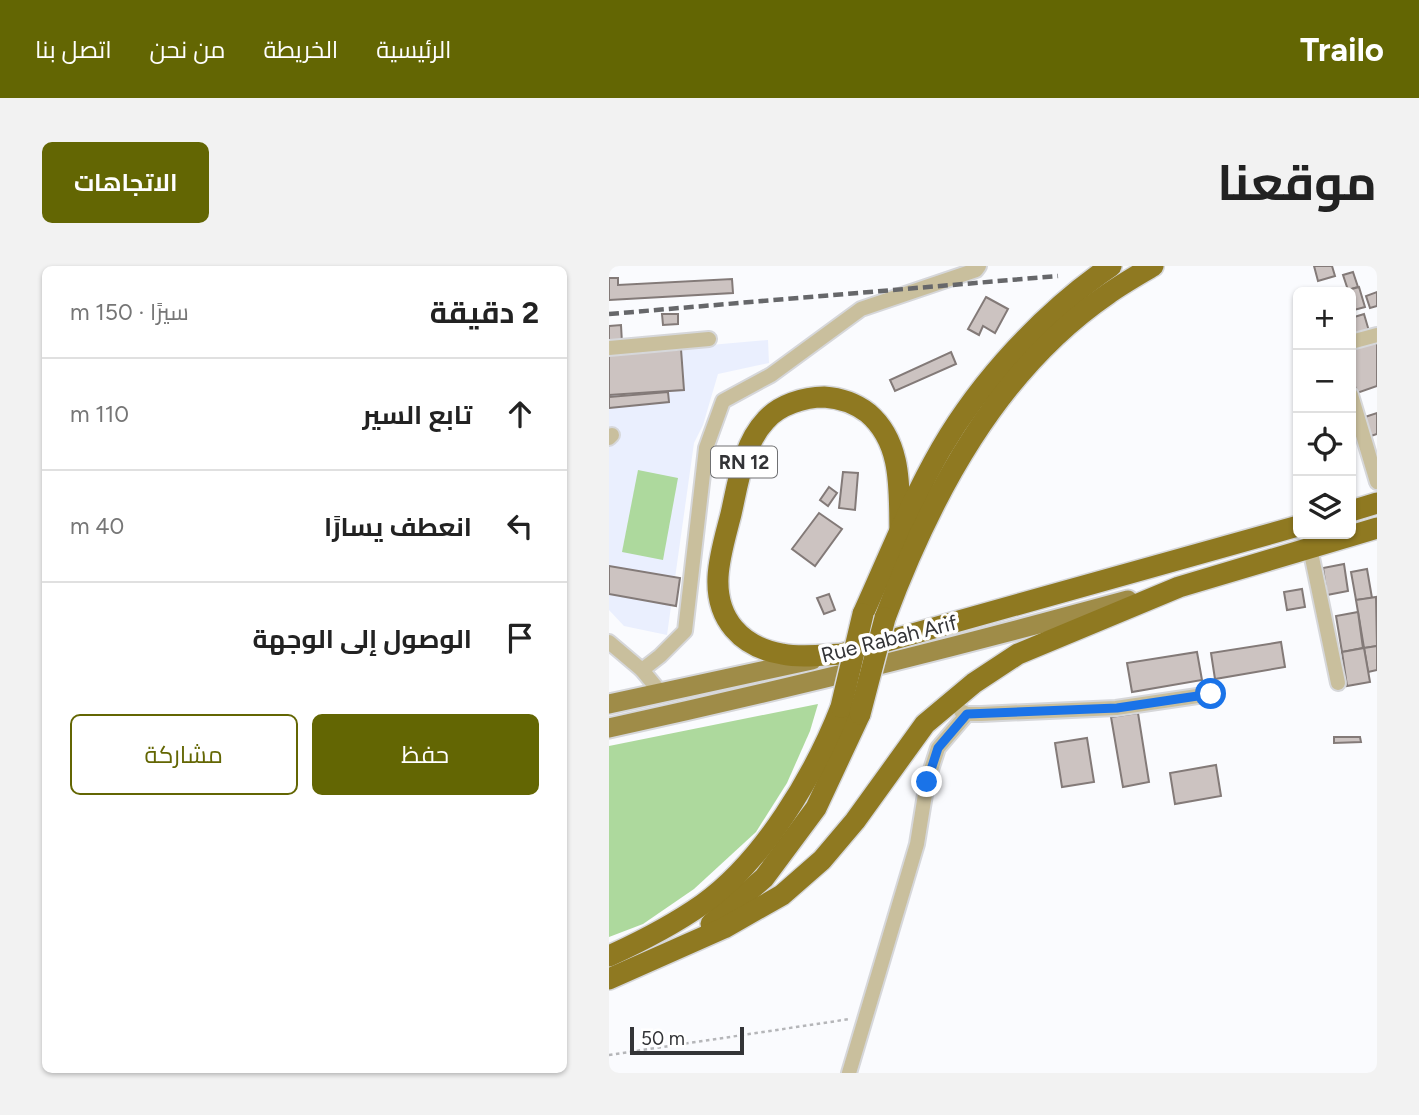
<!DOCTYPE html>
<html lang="ar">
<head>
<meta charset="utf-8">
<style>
  body { margin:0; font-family:Figtree,Cairo,sans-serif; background:#f2f2f2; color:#222; direction:rtl }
  .controls { position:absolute; right:21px; top:21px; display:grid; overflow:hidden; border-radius:10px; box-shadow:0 2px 5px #0004 }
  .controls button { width:63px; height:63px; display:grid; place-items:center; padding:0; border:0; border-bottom:2px solid #e0e0e0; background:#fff; color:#222; font:35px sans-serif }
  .scale { position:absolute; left:21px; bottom:18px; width:114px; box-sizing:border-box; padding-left:7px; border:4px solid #333437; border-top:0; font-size:19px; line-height:24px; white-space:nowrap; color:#333437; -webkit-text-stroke:5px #fff; paint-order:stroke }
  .stop { position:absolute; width:21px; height:21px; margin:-16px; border:5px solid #1a73e8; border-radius:50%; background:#fff }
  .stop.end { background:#1a73e8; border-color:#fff; box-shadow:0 2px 7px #0008 }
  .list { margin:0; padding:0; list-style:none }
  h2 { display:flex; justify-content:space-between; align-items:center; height:91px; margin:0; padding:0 28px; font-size:30px }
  h2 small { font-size:23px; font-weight:400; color:#767676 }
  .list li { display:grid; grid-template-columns:46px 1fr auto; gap:21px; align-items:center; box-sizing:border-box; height:112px; padding:0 28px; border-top:2px solid #e0e0e0 }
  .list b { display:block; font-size:26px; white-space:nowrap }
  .list em { font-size:23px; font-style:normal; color:#767676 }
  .actions { display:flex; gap:14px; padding:21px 28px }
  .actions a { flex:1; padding:16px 0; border:2px solid #636603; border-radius:10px; text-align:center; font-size:24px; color:#636603 }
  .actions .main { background:#636603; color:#fff }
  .icon { flex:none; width:38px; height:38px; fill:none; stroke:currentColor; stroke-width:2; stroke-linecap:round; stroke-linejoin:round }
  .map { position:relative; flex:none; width:768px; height:807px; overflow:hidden; direction:ltr; border-radius:10px }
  header { display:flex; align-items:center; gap:42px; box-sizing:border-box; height:98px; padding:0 35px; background:#636603; color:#fff }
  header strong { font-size:33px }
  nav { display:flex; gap:38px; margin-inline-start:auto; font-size:24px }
  .intro { display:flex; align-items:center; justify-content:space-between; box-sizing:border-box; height:168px; padding:0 42px }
  h1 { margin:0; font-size:49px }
  .button { padding:18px 32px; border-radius:10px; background:#636603; color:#fff; font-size:24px; font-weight:700 }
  main { display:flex; gap:42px; padding:0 42px }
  aside { flex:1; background:#fff; border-radius:10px; box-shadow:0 2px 5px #0004 }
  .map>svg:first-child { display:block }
</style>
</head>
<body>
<header>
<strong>Trailo</strong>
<nav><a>الرئيسية</a><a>الخريطة</a><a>من نحن</a><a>اتصل بنا</a></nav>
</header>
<div class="intro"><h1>موقعنا</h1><a class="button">الاتجاهات</a></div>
<main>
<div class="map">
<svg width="768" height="807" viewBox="0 0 768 807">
  <rect width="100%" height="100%" fill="#fafbfe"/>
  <path fill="#eaeffe" d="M159,74L160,97L109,108L94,159L85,177L58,369L15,360L0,344V88Z"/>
  <g fill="#add99d">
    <path d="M29,204L69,212L54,294L13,286Z"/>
    <path d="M209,438L201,465L178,517L147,566L85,623L34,658L0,671V480Z"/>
  </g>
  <g fill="#ccc3c1" stroke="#837a78" stroke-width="2">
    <path d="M705,0H723L726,10L709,15Z"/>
    <path d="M744,6L749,21L739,24L734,9Z"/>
    <path d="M0,12H9V19L123,13L124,27L0,34Z"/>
    <path d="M750,21L756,41L745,44L742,26L739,24Z"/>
    <path d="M768,26V40L761,42L757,30Z"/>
    <path d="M377,31L399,43L386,67L374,60L370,69L359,63Z"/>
    <path d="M53,48H69V58L54,59Z"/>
    <path d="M755,48L760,65L742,71V52Z"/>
    <path d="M12,59L13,77L0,78V60Z"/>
    <path d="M765,71L768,79V120L748,127L742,107V78Z"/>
    <path d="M72,83L75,124L0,129V88Z"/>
    <path d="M342,86L347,98L286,125L281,114Z"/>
    <path d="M59,126L60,136L0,142V131Z"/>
    <path d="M768,147V168L762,170L756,151Z"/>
    <path d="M234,206L249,207L246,244L230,242Z"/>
    <path d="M220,221L228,227L219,240L211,234Z"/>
    <path d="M210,247L233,263L206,300L183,283Z"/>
    <path d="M735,298L739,325L718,329L714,302Z"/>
    <path d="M0,300L71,312L67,340L0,328Z"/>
    <path d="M758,303L763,332L747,334L742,306Z"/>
    <path d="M693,323L696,341L678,344L675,326Z"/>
    <path d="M220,328L226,344L215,348L208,332Z"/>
    <path d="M767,331L768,380L755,382L747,334Z"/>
    <path d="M749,346L754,382L733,386L727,350Z"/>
    <path d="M672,376L676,401L606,413L602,387Z"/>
    <path d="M768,380V404L759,406L755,382Z"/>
    <path d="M755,382L761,416L738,420L733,386Z"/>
    <path d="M588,386L593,414L523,426L518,397Z"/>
    <path d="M529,447L540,516L514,521L502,451Z"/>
    <path d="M725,471H751L752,476L725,477Z"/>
    <path d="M478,472L485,516L453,521L446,477Z"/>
    <path d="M607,499L612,530L566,538L561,507Z"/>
  </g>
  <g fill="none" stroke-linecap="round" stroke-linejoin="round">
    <g stroke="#d6d7da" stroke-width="18">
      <g id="minor">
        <path d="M742,76L768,69"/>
        <path d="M0,82L100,73"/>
        <path d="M742,129L768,216"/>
        <path d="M0,172L3,169"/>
        <path d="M701,282L729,417"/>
        <path d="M0,376L33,404L52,427"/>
        <path d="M33,404L51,390L76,365L97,182L114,135L162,109L252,43L367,4L370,0"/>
        <path d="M352,445L358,448H372L507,442L602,428"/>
        <path d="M240,807L308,578L318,516L329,482L358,448"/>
      </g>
    </g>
    <g stroke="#d6d7da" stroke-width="23">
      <g id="major">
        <path d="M0,438L203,394"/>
        <path d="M0,462C174,424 347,381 519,334"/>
      </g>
    </g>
    <g stroke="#d6d7da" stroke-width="24">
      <g id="highway">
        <path d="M742,245L768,237"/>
        <path d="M291,266C290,224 294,177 259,147C246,137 231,132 215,131C195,131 170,139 157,154C134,178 129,217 122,248C117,268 110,290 109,311C107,353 132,381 173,388C192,392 213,389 232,388L689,260"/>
        <path d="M254,348C279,293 302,235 332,183C372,114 436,45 502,0"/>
        <path d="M276,352C322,229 388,104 499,28C513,18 529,9 544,0"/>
        <path d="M102,658L155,612L207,542L251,448"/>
        <path d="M0,690C33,675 64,659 94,638C155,594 205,510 232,441"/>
        <path d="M0,713L115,662L173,629L213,594L246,555L316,458L365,417L409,388L570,321L768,262"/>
      </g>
    </g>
    <path stroke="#b5b6b9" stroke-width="2.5" stroke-dasharray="3.5 3.5" stroke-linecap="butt" d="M0,789L241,753"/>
    <use href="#minor" stroke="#c9bf9d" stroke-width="14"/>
    <use href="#major" stroke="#9f8c48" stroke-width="19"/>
    <use href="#highway" stroke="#8f7921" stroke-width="21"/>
    <path stroke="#66676a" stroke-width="4.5" stroke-dasharray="10 5" stroke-linecap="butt" d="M0,48L449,10"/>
    <g stroke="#d6d7da" stroke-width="24" stroke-linecap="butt">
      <g id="highway-bridge">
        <path d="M232,441L254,348"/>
        <path d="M251,448L276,352"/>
      </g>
    </g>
    <use href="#highway-bridge" stroke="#8f7921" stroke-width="21"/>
  </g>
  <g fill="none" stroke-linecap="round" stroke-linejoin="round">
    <path stroke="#1a73e8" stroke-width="9" d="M318,516L329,482L358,448L508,442L602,428"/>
  </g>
  <g text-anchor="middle" stroke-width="7" stroke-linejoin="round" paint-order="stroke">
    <rect fill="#fff" stroke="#707173" stroke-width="2" x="102" y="180.5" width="66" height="31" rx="5"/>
    <g font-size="19" font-weight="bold" fill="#333437">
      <text x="135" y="203">RN 12</text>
    </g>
    <g font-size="21" fill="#333437" stroke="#fff">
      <text transform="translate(280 373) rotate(-14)" y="7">Rue Rabah Arif</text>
    </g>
  </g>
</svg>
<div class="controls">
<button>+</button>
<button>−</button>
<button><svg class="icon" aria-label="locate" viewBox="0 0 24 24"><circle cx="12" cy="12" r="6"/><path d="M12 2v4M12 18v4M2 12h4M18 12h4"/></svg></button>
<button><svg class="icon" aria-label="layers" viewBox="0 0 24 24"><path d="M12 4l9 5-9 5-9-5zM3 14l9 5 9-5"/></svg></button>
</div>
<div class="scale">50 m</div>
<div class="stop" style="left:602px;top:428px"></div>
<div class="stop end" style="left:318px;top:516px"></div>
</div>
<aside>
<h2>2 دقيقة<small>سيرًا · 150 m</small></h2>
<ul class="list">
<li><svg class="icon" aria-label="ahead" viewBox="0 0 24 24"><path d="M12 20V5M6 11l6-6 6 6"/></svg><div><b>تابع السير</b></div><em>110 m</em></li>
<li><svg class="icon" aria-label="left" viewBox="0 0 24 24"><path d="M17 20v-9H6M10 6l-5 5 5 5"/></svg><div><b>انعطف يسارًا</b></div><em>40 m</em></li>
<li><svg class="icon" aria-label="arrive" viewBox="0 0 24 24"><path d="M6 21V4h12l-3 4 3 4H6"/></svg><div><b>الوصول إلى الوجهة</b></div></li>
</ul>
<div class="actions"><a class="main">حفظ</a><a>مشاركة</a></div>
</aside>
</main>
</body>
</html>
